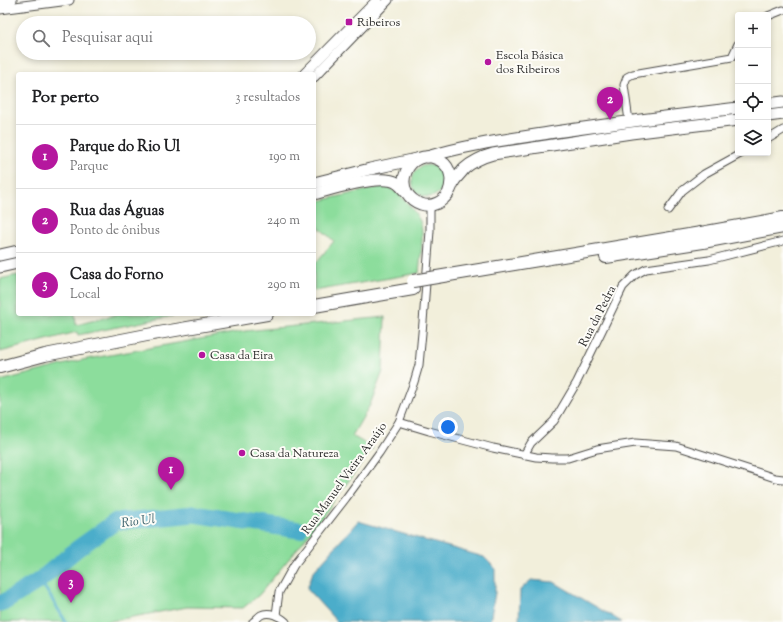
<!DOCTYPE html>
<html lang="pt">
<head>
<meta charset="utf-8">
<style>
  body { margin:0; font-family:"Sorts Mill Goudy",serif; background:#f2f2f2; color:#202124 }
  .controls { position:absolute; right:12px; top:12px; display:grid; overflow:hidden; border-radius:4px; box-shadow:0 2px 6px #0003 }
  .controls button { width:36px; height:36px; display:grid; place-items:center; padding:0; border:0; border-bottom:1px solid #e0e0e0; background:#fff; color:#202124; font:20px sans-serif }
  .you { position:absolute; left:448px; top:427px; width:14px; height:14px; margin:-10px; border:3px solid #fff; border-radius:50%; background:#1a73e8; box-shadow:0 0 0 6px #1a73e833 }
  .badge { display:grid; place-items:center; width:26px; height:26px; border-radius:50%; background:#b5179e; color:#fff; font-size:13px; font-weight:700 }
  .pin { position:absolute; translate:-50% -33px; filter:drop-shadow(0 1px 2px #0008) }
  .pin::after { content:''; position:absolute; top:21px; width:14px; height:12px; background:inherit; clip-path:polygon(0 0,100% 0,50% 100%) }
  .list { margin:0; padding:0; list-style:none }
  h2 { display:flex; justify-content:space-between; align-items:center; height:52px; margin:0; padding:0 16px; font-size:17px }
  h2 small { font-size:13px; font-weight:400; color:#757577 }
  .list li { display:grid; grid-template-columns:26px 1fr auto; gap:12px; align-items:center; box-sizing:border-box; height:64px; padding:0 16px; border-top:1px solid #e0e0e0 }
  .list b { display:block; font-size:15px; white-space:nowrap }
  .list p { margin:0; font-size:13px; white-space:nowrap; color:#757577 }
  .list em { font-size:13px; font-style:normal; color:#757577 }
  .icon { flex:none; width:22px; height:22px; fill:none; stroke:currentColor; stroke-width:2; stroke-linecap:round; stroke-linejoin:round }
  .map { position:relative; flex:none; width:783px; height:622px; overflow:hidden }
  .search { position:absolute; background:#fff; box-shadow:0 2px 6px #0003; left:16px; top:16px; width:300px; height:44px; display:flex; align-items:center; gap:10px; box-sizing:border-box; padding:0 14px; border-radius:22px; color:#757577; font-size:15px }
  .panel { position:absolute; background:#fff; box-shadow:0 2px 6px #0003; left:16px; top:72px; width:300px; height:244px; border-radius:4px }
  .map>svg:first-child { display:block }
</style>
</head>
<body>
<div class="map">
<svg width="783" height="622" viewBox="0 0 783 622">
  <rect width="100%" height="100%" fill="#fdfcf7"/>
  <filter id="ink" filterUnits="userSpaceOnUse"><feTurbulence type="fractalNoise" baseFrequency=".025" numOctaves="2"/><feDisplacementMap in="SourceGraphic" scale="8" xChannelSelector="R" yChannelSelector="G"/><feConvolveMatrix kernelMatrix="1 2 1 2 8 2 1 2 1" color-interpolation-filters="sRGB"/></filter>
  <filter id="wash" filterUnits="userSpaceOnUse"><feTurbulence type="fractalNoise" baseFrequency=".012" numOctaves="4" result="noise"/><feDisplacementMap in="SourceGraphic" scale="16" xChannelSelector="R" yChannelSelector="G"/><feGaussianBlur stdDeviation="0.9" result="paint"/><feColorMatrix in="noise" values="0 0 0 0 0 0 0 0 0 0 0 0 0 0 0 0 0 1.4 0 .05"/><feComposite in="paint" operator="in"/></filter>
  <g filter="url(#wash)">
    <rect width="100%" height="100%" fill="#f2efdb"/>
    <g fill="#8cdd9c" stroke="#5c8464">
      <circle cx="428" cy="181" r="16"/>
      <path d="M385,186C397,191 401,196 409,205C413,210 417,215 420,221C425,233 420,259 419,273L314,291V265L334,241L314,223V202Z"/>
      <path d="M18,275V314H75L76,325L118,314H182L78,335L77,332L0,352V279Z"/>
      <path d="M385,317L383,371L370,405L352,436L373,448L311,532L259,595L243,608L187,607L105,622H0V381L82,360L245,331Z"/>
    </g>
    <g fill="#4badca" stroke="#3b6c7a">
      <path d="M358,521L484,557L495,568V593L490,622H337L307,589L313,572Z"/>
      <path d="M531,580L554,582L622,622H519L520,590Z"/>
    </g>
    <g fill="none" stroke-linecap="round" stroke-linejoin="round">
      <path stroke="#4badca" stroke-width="3" d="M40,580L66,622"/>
      <path stroke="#4badca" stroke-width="17" d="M0,603H3L40,580L77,549L115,522L194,514L299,530"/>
    </g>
  </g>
  <g filter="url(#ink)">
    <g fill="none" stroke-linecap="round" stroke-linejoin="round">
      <g stroke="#494845" stroke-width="9">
        <g id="minor">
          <path d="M768,16L783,10"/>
          <path d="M629,121L624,85L627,77L633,74L732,57L738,44"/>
          <path d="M768,139L783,130"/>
          <path d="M668,210L682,191L704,174L742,153"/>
          <path d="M399,422L429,431L493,448L536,457L552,458H568L597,449L635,443L676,446L760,473L775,478L783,479"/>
          <path d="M524,455L531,443L554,421L577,382L623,287L635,275L646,269L709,260L783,241"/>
          <path d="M276,615L279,592L294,565L346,498L379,453L399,422L414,382L419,365L423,322L430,231V205"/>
          <path d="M253,622C256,620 258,617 261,615C269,611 280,616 286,622"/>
        </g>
      </g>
      <g stroke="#494845" stroke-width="11">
        <g id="tertiary">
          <path d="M0,2L12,0"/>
          <path d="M0,9L69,0"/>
          <path d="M304,74L377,0"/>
          <path d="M314,77L388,0"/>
        </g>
      </g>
      <g stroke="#494845" stroke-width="13">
        <g id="secondary">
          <path d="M768,104L783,102"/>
          <path d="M768,116L783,114"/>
          <path d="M427,157C469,144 512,139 555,132C616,123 677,115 738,108"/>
          <path d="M314,183L370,169L417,159"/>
          <path d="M314,194C332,189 381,173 397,183C400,185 403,189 406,192"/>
          <path d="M448,194C463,157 416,144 406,172C403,179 403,186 407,193C410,198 415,202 421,204C432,208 443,202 449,192C451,189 452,185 454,181C457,177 461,173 464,169C473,161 482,157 493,154L631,133L738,120"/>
          <path d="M0,255L18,251"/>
          <path d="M0,267L18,263"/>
        </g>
      </g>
      <g stroke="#494845" stroke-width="14">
        <g id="trunk">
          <path d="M606,257L703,242L783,227"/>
          <path d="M437,277L701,233L783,218"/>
          <path d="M314,306L413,289"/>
          <path d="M0,367L45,355L147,335L267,314"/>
        </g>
      </g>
      <use href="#minor" stroke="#fff" stroke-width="7"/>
      <use href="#tertiary" stroke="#fff" stroke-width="9"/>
      <use href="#secondary" stroke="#fff" stroke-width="11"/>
      <use href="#trunk" stroke="#fff" stroke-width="12"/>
      <g stroke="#494845" stroke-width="14" stroke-linecap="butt">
        <path id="trunk-bridge" d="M413,281L437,277"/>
      </g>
      <use href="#trunk-bridge" stroke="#fff" stroke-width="12"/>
    </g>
  </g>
  <g fill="#b5179e" stroke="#fdfcf7" stroke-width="1.5">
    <rect x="345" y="18" width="8" height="8" rx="2"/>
    <circle cx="488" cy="62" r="4"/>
    <circle cx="202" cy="355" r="4"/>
    <circle cx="242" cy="453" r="4"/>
  </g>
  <g text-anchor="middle" stroke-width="4" stroke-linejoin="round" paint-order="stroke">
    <g font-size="12" fill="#2b2b2b" stroke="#fdfcf7" text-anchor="start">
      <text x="357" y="26">Ribeiros</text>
      <text x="496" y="59">Escola Básica<tspan x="496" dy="14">dos Ribeiros</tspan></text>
      <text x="210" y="359">Casa da Eira</text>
      <text x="250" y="457">Casa da Natureza</text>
    </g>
    <g font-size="12" fill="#2b2b2b" stroke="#fdfcf7">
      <text transform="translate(597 316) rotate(-63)" y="4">Rua da Pedra</text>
      <text transform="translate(344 478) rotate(-54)" y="4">Rua Manuel Vieira Araújo</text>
    </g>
    <g font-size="13" font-style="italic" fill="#385f6b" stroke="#fdfcf7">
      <text transform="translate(138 520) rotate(-7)" y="5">Rio Ul</text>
    </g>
  </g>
</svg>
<div class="controls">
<button>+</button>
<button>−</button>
<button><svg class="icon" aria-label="locate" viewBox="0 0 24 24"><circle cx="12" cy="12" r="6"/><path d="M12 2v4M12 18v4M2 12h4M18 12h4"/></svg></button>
<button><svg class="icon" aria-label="layers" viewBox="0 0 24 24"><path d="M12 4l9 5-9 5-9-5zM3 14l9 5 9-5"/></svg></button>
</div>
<div class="you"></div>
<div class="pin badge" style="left:171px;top:490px">1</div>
<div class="pin badge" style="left:610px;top:120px">2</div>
<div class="pin badge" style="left:71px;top:603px">3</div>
<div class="search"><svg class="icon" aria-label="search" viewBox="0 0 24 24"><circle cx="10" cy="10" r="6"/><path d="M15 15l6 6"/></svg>Pesquisar aqui</div>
<section class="panel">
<h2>Por perto<small>3 resultados</small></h2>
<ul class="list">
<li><span class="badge">1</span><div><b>Parque do Rio Ul</b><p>Parque</p></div><em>190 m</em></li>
<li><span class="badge">2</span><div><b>Rua das Águas</b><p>Ponto de ônibus</p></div><em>240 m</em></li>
<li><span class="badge">3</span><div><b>Casa do Forno</b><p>Local</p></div><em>290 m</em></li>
</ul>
</section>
</div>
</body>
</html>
